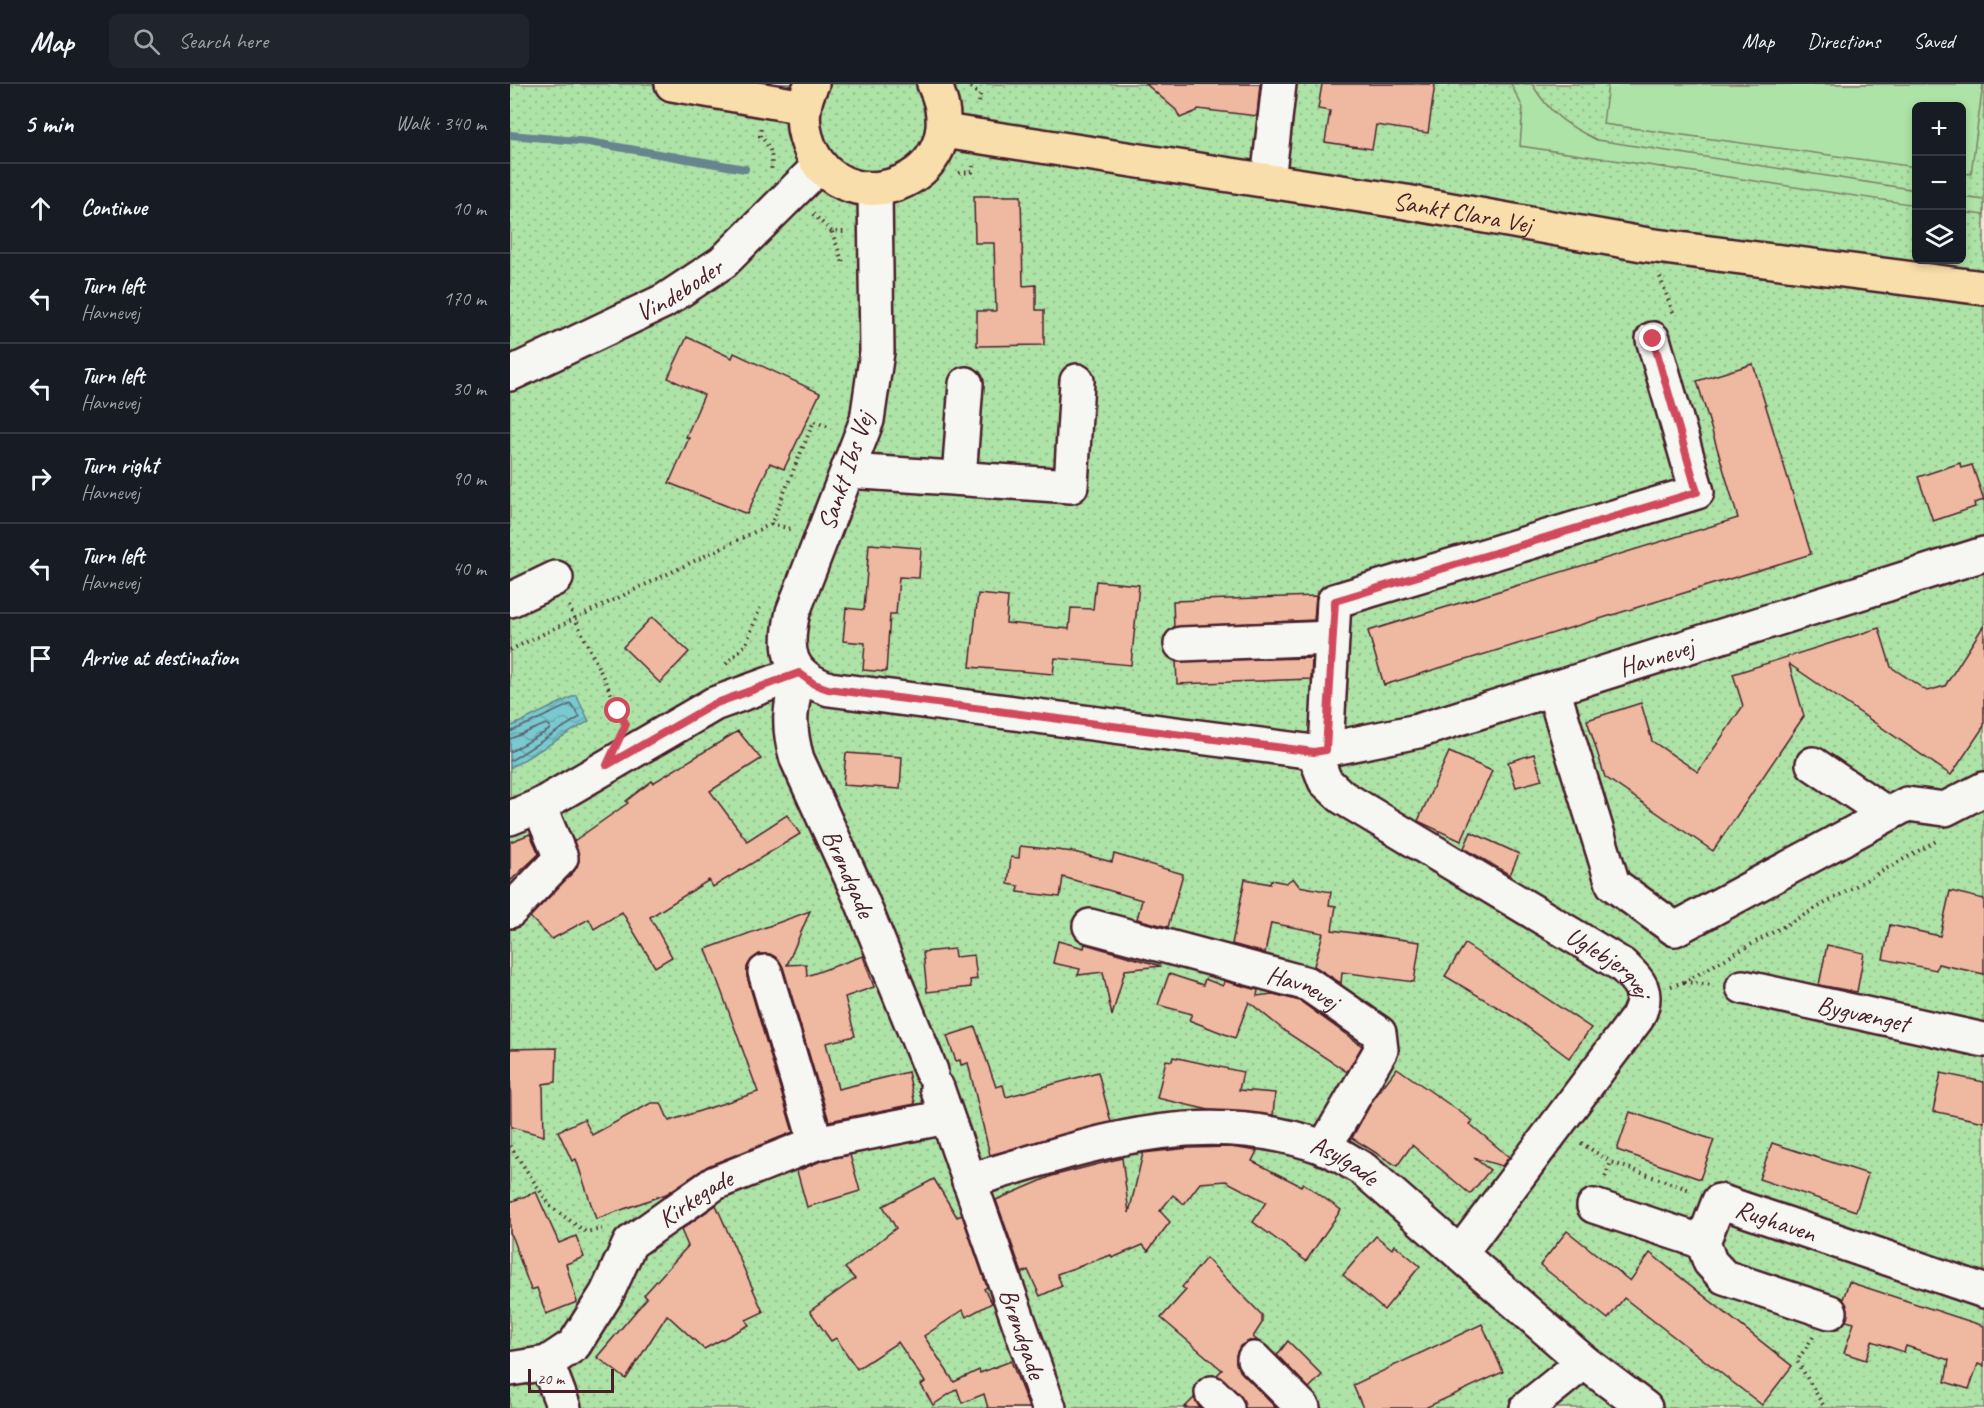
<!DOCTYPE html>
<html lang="en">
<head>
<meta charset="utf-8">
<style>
  body { margin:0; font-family:Caveat,sans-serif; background:#20242c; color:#f1f3f6 }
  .controls { position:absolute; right:18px; top:18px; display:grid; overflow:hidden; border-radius:9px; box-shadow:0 3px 9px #0003 }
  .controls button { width:54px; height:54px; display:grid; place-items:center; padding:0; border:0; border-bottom:2px solid #363941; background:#171b24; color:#f1f3f6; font:30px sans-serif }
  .scale { position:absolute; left:18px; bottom:15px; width:86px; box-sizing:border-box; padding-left:6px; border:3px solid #4a1f2b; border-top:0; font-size:16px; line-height:21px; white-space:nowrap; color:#4a1f2b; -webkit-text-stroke:4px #f6f6f2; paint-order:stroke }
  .stop { position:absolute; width:18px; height:18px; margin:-14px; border:4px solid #d1495b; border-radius:50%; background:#fff }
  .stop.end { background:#d1495b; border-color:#fff; box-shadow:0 2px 6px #0008 }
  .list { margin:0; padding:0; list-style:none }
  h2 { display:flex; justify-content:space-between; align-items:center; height:78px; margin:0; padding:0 24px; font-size:26px }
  h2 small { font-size:20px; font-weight:400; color:#9ea1a6 }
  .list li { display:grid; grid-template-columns:39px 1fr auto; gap:18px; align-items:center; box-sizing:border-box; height:90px; padding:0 24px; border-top:2px solid #363941 }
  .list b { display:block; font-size:22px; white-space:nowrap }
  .list p { margin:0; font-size:20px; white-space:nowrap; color:#9ea1a6 }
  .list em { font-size:20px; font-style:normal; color:#9ea1a6 }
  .icon { flex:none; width:33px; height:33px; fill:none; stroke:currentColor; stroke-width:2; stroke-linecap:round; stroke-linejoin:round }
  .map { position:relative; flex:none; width:1474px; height:1324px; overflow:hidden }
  header { display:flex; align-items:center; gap:36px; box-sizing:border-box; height:84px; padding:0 30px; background:#171b24; border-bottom:2px solid #363941 }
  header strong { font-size:28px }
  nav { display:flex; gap:33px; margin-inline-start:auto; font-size:21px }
  .search { width:420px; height:54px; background:#20242c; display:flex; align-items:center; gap:15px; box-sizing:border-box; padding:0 21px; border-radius:9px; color:#9ea1a6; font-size:22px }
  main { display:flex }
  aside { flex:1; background:#171b24 }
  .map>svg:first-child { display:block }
</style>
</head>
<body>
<header>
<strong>Map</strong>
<div class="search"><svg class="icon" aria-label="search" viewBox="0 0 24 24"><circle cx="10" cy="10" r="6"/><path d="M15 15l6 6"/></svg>Search here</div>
<nav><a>Map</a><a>Directions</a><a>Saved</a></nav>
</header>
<main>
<aside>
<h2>5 min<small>Walk · 340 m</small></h2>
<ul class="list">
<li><svg class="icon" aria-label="ahead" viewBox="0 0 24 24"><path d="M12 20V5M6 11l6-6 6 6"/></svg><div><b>Continue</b></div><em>10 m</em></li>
<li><svg class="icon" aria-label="left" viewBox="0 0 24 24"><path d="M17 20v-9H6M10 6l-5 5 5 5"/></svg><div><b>Turn left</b><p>Havnevej</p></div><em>170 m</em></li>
<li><svg class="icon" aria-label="left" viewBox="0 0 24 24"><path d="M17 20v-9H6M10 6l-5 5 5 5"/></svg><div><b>Turn left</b><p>Havnevej</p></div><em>30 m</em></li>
<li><svg class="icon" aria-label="right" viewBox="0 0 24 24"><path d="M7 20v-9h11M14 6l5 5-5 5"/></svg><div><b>Turn right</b><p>Havnevej</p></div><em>90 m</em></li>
<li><svg class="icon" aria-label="left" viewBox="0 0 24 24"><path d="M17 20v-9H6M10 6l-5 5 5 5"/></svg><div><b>Turn left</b><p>Havnevej</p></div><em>40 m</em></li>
<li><svg class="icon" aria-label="arrive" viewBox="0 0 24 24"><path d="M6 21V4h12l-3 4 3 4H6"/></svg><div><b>Arrive at destination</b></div></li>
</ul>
</aside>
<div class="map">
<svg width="1474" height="1324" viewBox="0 0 1474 1324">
  <defs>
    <pattern id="grass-dots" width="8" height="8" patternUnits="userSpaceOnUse" patternTransform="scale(1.5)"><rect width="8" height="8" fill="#ade3a6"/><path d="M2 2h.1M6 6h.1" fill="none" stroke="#96c28f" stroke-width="1.8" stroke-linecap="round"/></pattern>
    <pattern id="water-waves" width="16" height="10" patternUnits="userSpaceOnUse" patternTransform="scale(1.5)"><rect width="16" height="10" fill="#78c9d0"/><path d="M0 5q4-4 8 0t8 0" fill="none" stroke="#69acb3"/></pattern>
  </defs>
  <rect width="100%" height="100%" fill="#f4e4d9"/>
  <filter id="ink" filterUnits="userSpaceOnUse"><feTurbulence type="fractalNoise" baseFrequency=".0167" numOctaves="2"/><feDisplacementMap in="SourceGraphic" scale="12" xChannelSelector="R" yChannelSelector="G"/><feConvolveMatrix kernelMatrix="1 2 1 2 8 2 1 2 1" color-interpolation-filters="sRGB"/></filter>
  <g filter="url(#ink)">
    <path fill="url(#grass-dots)" stroke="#7c8168" stroke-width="1.5" fill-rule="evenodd" d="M0,0H1474V1324H0ZM1406,22H1452V176H1406Z"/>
    <g fill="#ade3a6" stroke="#7c8168" stroke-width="1.5">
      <path d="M1001,0H1022C1040,30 1056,41 1087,56L1406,106V121L1010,62L1013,24Z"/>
      <path d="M1098,0H1473L1461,90L1452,89V22H1406V83L1093,40Z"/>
      <path d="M1452,113L1474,116V131L1452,128Z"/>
    </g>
    <path fill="url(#water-waves)" stroke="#66858e" stroke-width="1.5" d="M66,611L79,637L0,684V643Z"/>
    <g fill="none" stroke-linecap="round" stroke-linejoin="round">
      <g stroke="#5c636d" stroke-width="1.5">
        <path d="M0,648L61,620L70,633L0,677"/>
        <path d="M0,655L36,640L40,642L39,646L0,668"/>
      </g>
      <path stroke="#66858e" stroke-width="8" d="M0,51L79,58L235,85"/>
    </g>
    <g fill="#eeb9a0" stroke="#4a1f2b" stroke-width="1.5">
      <path d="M636,0H750L747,32L688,25L687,27L670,34L666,26Z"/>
      <path d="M812,0H925L918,49L866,41L862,65L815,58L820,27L808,25Z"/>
      <path d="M464,112H511L513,202L526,201V226H534V261L467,262V227H486L484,159H465Z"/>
      <path d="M177,253L222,274L224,269L310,309L274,385L260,379L237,430L159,399L179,354L176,353L194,311L158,294Z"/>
      <path d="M1243,280L1301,470L874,601L858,547L1228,434L1187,297Z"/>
      <path d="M1450,379L1451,384L1462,381L1474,416L1464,419L1465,423L1423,437L1408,393Z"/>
      <path d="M359,460L411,464L409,494L389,493L386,530H380L376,588L353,586L355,559L333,557L336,524L354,526Z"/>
      <path d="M586,497L629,501L621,581L545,574L543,590L460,583L468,510L498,513L496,539L559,545L561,524L583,525Z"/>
      <path d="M806,512L804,536L664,543L663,517Z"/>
      <path d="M142,533L179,568L150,599L113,563Z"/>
      <path d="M1474,541V642L1441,691L1279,580L1294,632L1203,767L1095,693L1077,636L1131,619L1142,657L1188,688L1233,622L1223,590L1369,544L1381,583L1417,607L1435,602Z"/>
      <path d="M802,574L801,595L667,600L666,577Z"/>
      <path d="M228,647L251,675L200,707L237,757L277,731L290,750L203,803L199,796L140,833L162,873L145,883L112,828L84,845L79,835L42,855L20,833L65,786L69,777L64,757L118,719L116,717L142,697L143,699Z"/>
      <path d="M939,668L982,687L951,757L908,737Z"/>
      <path d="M336,669L392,673L390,705L333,701Z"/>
      <path d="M1024,670L1032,696L1006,703L998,678Z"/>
      <path d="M961,748L1009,770L1000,791L954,764Z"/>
      <path d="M20,750L29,770L0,797V758Z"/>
      <path d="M510,762L564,768L602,778L604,770L673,790L658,843L627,835L632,816L553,793L550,813L508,808L509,802L498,800L501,773L509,774Z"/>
      <path d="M783,794L789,802L821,808L819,821L826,822L822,846L910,858L904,898L832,888L831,899L829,898L804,882L813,849L761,839L755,869L722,860L735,795L760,800L761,796L776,799Z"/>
      <path d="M1440,807L1474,815V890L1428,880L1426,886L1373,875L1380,841L1430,852Z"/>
      <path d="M300,827L277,881L296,880L297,892L353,872L364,903L335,913L345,952L316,959L328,1005L398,988L405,1020L319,1037L273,883L268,875L260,870H249L241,876L237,883V893L283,1048L198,1082L156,1110L86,1135L66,1075L62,1077L48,1047L74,1035L82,1051L141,1019H151L159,1037L248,1008L196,865Z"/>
      <path d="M548,857L574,864L575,860L651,882L615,886L602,932L593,888L568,891L570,885L543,879Z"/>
      <path d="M955,860L1081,944L1059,974L1004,933L935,892Z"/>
      <path d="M1317,861L1354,869L1347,908L1309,901Z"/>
      <path d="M444,865L445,873L464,871L467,895L460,896L461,903L417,908L413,868Z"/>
      <path d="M659,890L693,901L695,895L713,902L714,897L748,906L747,912L763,910L790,917L852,962L837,988L776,948L739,918L725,954L679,936L682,930L648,921Z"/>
      <path d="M465,943L486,1003L493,1001L496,1013L588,988L601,1038L480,1071L458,979L451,981L450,976L446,977L437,952Z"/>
      <path d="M47,964L46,998L33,1000L34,1052L1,1043L0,965Z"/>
      <path d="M663,973L733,988L729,1006L765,1009L763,1031L699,1026L647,1014L656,976L662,977Z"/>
      <path d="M887,984L963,1037L960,1040L999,1073L992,1082L964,1074L980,1086L960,1110L902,1061L887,1082L842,1054L863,1016Z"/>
      <path d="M1431,989L1474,998V1038L1423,1027Z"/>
      <path d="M1120,1028L1204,1056L1190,1095L1107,1066Z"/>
      <path d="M1262,1059L1358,1090L1346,1127L1249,1095Z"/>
      <path d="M721,1063L747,1067L742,1077L791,1102L793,1099L831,1126L796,1177L743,1138L756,1118L716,1097L690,1099L674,1120L663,1111L650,1127L660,1138L638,1167L633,1161L602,1174L601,1171L547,1190L552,1202L530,1212L518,1186L512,1189L486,1116L542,1092L612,1074L619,1129L633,1069L679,1064Z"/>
      <path d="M340,1071L350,1107L297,1123L287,1087L311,1077Z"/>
      <path d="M424,1095L447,1133L452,1131L477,1203L474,1205L482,1219L456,1233L453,1226L414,1252L444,1298L469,1286L470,1289L501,1277L519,1324H478L474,1310L452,1319L447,1305L423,1321L411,1301L415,1298L388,1258L347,1285L326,1254L321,1257L300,1227L345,1195L335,1184L386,1144L373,1122Z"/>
      <path d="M26,1108L49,1159L66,1152L74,1173L56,1180L67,1218L36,1230L27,1204L21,1206L0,1148V1118Z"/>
      <path d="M206,1121L253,1228L236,1236L239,1241L194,1265L157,1231L116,1295L87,1273L137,1214L134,1211L178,1162L171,1146Z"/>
      <path d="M1057,1147L1120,1197L1140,1169L1282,1282L1252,1321L1114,1214L1098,1235L1030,1181Z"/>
      <path d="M866,1152L882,1165L885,1161L910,1182L874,1226L833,1191Z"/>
      <path d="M696,1174L752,1231V1239L743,1253L748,1257H739L730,1262L726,1271V1279L731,1288L766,1324H735L730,1311L707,1291L712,1286L651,1234L676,1206L672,1203Z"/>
      <path d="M1339,1198L1474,1242V1282L1468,1280L1459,1305L1435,1298L1439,1276L1396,1262L1394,1268L1362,1257L1356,1276L1334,1269L1344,1239L1336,1237L1338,1225L1333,1215Z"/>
      <path d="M972,1240L993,1288L915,1324H853L843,1301Z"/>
      <path d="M778,1257L812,1291L799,1304L767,1271Z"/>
      <path d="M684,1314L690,1324H674Z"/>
    </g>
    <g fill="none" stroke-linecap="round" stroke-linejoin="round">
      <g stroke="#4a1f2b" stroke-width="38">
        <g id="minor">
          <path d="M758,97L769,0"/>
          <path id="s1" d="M365,106L367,268L357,336L283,528C274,567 278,591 319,605L804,668L908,647L1474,470"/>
          <path id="s2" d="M0,290L154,217L213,178L310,81"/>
          <path d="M338,387L561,402L567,297"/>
          <path d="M449,394L456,300"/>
          <path d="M0,516L46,494"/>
          <path d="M671,560L822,554"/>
          <path id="s3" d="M289,589C280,623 277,641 287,675L351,815L421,987"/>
          <path d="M1043,605L1103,800L1165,845L1397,720L1435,725L1474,705"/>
          <path d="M816,666L824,517L1187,408L1143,255"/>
          <path id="s4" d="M804,668L815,697L832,713L1112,881C1131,899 1140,909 1127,934L951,1168"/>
          <path d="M1303,680L1377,730"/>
          <path d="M0,734L29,722L204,620L289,589"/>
          <path d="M0,827L51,774L29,722"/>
          <path id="s5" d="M580,842L798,900L869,949L871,966L814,1064"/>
          <path d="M255,888L306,1059"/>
          <path id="s6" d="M1233,903L1474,956"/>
          <path id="s7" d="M427,1004L539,1324"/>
          <path id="s8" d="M459,1097C579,1061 688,1019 813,1063C827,1068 840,1078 853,1085L1074,1278L1135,1324"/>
          <path id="s9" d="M1084,1122L1193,1158L1209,1117L1474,1207"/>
          <path d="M1193,1158L1200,1178L1214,1193L1320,1228"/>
          <path d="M744,1275L793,1324"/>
          <path d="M37,1279L54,1324"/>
          <path id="s10" d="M0,1285L37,1279L64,1261L97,1209L120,1159L205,1099L306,1059L436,1033"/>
          <path d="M702,1309L717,1324"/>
          <path d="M1017,1324L1074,1278"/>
        </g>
      </g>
      <g stroke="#4a1f2b" stroke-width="38">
        <g id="major">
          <path d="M162,0L294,23"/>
          <path d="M302,0C293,16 291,36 296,53C323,149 471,99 424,0"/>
          <path id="s11" d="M434,47L896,118L1138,161L1474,204"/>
        </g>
      </g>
      <g stroke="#4a1f2b" stroke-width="4" stroke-dasharray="1.5 4.5" stroke-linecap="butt">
        <path d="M456,0L470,10L469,21"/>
        <path d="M251,45L250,52C261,62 263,71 261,87"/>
        <path d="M449,89L462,88L463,82"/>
        <path d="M303,130L322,148H336"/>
        <path d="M322,148L334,182"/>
        <path d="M1150,193L1164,231"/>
        <path d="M261,440L281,445"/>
        <path d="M59,522L114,637"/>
        <path d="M0,566L261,440L304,337L321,344"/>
        <path d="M216,580L236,560L250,524"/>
        <path d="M1174,898L1203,901"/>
        <path d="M1161,902L1174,898L1428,756"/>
        <path d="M1071,1059L1101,1078"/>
        <path d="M0,1062L41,1123L76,1148L92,1145"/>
        <path d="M1095,1093L1101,1078L1180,1106"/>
        <path d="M1303,1253L1287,1277L1315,1324"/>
      </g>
      <use href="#minor" stroke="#f6f6f2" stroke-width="33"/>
      <use href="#major" stroke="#f8deab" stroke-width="33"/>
    </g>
  </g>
  <g fill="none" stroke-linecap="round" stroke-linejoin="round" filter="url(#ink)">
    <path stroke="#d1495b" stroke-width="8" d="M108,627L116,640L97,681L204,620L289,589L304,600L318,605L804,668L816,666L825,517L1187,408L1143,255"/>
  </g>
  <g text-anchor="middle" stroke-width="4.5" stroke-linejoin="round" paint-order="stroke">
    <g font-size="26" fill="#4a1f2b" stroke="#f6f6f2">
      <text dy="9" stroke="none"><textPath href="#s11" startOffset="525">Sankt Clara Vej</textPath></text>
      <text dy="9" stroke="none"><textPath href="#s2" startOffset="189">Vindeboder</textPath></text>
      <text transform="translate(335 387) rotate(-71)" y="9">Sankt Ibs Vej</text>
      <text dy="9" stroke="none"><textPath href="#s1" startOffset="1378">Havnevej</textPath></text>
      <text dy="9" stroke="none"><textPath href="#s3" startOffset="213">Brøndgade</textPath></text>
      <text dy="9" stroke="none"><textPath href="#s4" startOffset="369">Uglebjergvej</textPath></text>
      <text dy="9" stroke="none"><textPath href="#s5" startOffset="222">Havnevej</textPath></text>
      <text dy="9" stroke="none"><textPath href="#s6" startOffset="123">Bygvænget</textPath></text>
      <text dy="9" stroke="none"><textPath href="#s8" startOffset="388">Asylgade</textPath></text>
      <text dy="9" stroke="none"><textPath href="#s10" startOffset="266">Kirkegade</textPath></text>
      <text dy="9" stroke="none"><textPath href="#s9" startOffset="219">Rughaven</textPath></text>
      <text dy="9" stroke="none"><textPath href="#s7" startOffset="260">Brøndgade</textPath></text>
    </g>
  </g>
</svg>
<div class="controls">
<button>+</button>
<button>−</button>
<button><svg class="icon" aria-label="layers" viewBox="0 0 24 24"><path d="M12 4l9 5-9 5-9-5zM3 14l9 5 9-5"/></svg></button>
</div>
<div class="scale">20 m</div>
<div class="stop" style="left:108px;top:627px"></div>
<div class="stop end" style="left:1143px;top:255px"></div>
</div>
</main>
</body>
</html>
